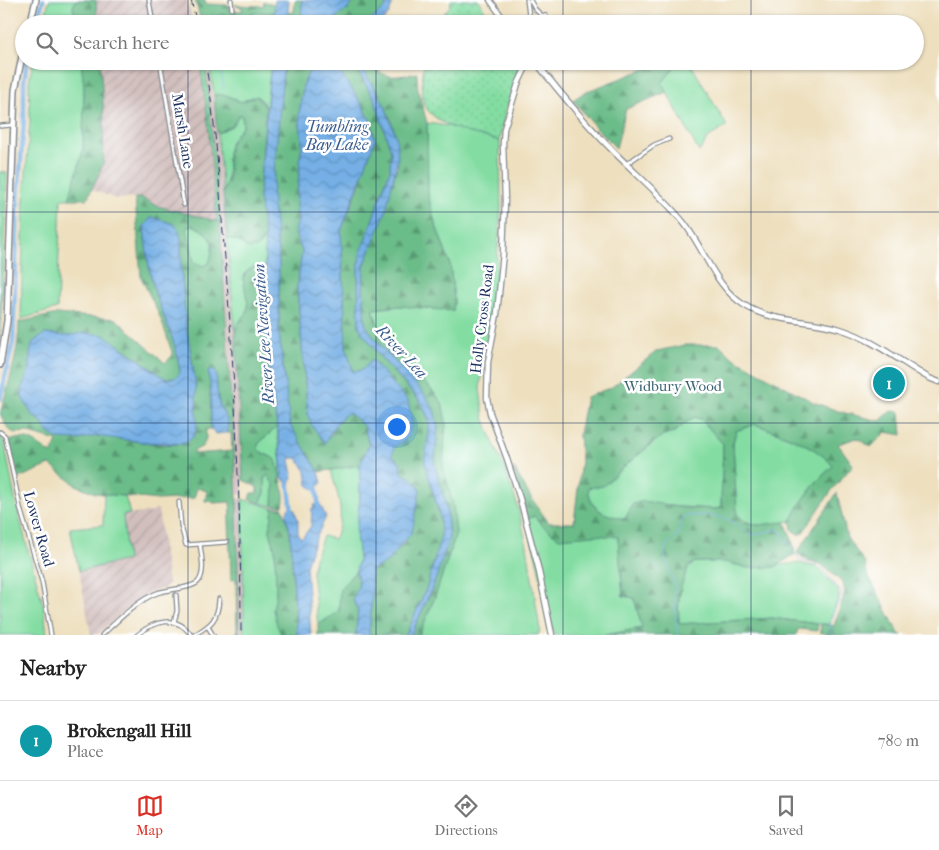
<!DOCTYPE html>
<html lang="en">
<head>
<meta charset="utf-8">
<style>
  body { margin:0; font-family:"IM FELL French Canon",serif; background:#f6f6f6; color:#222 }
  .you { position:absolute; left:396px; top:426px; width:18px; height:18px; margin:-12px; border:4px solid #fff; border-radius:50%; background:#1a73e8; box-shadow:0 0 0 8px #1a73e833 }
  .badge { display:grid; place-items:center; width:32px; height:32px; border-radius:50%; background:#d93025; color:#fff; font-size:16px; font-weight:700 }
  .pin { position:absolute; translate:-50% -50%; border:2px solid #fff; box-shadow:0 1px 5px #0006 }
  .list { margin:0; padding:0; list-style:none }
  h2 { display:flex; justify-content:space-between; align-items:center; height:65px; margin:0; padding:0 20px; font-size:21px }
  h2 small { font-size:16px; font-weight:400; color:#767676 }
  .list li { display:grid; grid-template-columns:32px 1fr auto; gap:15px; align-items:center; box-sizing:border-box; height:80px; padding:0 20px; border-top:1px solid #e0e0e0 }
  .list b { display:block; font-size:19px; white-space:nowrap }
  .list p { margin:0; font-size:16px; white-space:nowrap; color:#767676 }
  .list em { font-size:16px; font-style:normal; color:#767676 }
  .icon { flex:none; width:28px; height:28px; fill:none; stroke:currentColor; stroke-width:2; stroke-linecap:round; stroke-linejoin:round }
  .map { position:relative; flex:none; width:939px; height:635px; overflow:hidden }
  .search { position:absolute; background:#fff; box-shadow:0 1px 4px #0004; left:15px; right:15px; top:15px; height:55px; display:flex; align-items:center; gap:12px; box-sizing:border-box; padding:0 18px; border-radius:28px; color:#767676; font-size:19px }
  .sheet { height:145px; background:#fff }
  nav { display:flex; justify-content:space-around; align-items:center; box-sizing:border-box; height:70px; border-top:1px solid #e0e0e0; background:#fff; font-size:14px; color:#767676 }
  nav a { display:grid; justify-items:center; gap:2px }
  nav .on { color:#d93025 }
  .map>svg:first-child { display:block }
</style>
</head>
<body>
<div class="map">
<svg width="939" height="635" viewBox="0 0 939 635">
  <defs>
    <pattern id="industrial-furrows" width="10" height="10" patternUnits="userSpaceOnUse" patternTransform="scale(1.25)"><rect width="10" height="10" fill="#d1bfbd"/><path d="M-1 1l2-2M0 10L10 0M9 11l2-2" fill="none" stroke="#b3a4a5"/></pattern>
    <pattern id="forest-firs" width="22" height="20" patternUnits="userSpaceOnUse" patternTransform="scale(1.25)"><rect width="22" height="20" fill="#6abc88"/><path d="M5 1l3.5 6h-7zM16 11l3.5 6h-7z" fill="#569972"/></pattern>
    <pattern id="garden-dots" width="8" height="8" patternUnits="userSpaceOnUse" patternTransform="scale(1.25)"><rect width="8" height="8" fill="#83dda2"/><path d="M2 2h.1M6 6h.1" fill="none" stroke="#71be8e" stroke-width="1.8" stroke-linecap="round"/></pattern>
    <pattern id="water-waves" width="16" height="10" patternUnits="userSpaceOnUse" patternTransform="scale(1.25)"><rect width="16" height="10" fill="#74afe5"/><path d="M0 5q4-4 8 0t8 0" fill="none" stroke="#5e8fbd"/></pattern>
  </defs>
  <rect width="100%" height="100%" fill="#fff"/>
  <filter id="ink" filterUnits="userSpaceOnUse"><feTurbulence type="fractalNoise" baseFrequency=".02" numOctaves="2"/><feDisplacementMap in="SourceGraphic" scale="10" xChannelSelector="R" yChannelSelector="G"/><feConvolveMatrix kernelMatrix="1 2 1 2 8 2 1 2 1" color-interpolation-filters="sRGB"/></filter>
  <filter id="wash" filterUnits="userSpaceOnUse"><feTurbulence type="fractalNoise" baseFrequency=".0096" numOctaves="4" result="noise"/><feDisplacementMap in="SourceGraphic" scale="20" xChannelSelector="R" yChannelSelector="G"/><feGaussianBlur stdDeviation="1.12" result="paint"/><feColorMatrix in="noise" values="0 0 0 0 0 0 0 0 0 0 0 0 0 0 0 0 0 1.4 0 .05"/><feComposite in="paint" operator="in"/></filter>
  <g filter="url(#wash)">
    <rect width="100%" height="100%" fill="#eee0bf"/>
    <g fill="url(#industrial-furrows)">
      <path d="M96,0H187L193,24H97Z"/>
      <path d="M100,61H200L207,113L217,221L157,206L142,198L116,199L91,189L103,165L104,118Z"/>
      <path d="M154,509H158L168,584L165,588L153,591L131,606L98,634L91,635L79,571L127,560L123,515L154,512Z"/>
    </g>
    <g fill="#d1bfbd">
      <path d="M203,61H209V63L223,193L235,332L243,495L236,494L229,349L220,222L211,122Z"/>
      <path d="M237,498L242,499L244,635H239Z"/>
    </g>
    <g fill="#83dda2" stroke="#4f8680">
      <path d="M49,0H76L73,7L76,24H43Z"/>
      <path d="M258,12L274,13V23L272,21H264L262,24H208C224,7 224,18 241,19L248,14Z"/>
      <path d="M33,61H81L84,86L83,151L69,199H61L57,309L21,319L24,200L30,120L29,82Z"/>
      <path d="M200,61H203L206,73L220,222L217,221L207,113Z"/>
      <path d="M209,61H271L266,108L261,99L252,97L241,102C233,98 222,93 214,96Z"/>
      <path d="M679,61H689L727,126L709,137L699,152L662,83Z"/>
      <path d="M239,115L242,116L243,125C239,130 234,136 231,142C224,156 232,175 223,193L217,133L223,131Z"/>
      <path d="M427,123L448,126L500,141L501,208L495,288L491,326L483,359L480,389L484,417L493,442L504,466L517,504L527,546L540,630L538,635H419L435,597L456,534L453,505L443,467L446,422L442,403L436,395L381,335L373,309L401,306L453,311L454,301L450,264L435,223L428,195Z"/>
      <path d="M0,172H7L0,337Z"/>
      <path d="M192,225C212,234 216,241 209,264L203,266L194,262L187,228Z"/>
      <path d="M265,237V270L258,267L246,272L243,279L248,304L247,313L239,322L235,332L227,238L240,242L261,244Z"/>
      <path d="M694,417L701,419L723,444L721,506L717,509L633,504L625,519C606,515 590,511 588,488L603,486L628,463L663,435L674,432Z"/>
      <path d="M755,424C782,435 814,443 833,466C813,483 804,498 791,521C772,525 750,530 737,514L733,443L736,431Z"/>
      <path d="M277,427L282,477L281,478C279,473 279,466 276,462C272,454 261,455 257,448L259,443Z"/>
      <path d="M0,436L4,441L17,509L44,608L47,635H0Z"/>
      <path d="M360,465V498L356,532L359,558L356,571L340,589L339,611L318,625L312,572L315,558L323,536L334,539C347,515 337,495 331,470Z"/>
      <path d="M268,475L274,485L273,506L260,503L265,493V477Z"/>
      <path d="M104,494L125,496L130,514L123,515L127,560L79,571L70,528L103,525Z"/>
      <path d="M242,499L273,508L270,531L275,550L276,594L273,610L282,635H244Z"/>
      <path d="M534,516L545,528L618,537L623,596L634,598L642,628L605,635H554L527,519Z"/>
      <path d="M695,562H726L748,568L799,563L817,567L838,590L839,597L832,614L830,624H817L772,618L679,624C678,604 678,574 695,562Z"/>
    </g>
    <g fill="url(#forest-firs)" stroke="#427673" fill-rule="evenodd">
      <path d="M76,0H96L97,24H76L73,7Z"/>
      <path d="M195,0H205V4L229,5V11H242V7L234,5L263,6L264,2L275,4L274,13C261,12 252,11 241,19C224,18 224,7 208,24H202Z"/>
      <path d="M295,0H302L301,24H287L288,13L294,12Z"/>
      <path d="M355,0H385L386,6C374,28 352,24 331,24V21L348,9Z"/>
      <path d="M81,61H100L104,118L103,165L87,199H69L83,151L84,86Z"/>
      <path d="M284,61H311L312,64L303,86L299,114L302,143L296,206L298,220L295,233L302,251L297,288L308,416L331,436L335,425L348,412L364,426L369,445L360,465L319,472L290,425L279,333V262L272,195Z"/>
      <path d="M335,61H349L359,73L375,100L391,151L390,170L360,255L358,273L359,327L383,360L422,404L426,412L430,426L425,463L440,517L441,536L427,587L406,635H369L372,594L371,570L386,563L391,555L405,543L415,481L402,473L400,462L392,455L408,401L372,360L362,370L353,372L346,347L341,231L361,181L371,121L356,95L336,67Z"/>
      <path d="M356,61H370C383,82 397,76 417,73L418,90L427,123L428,195L435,223L450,264L454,301L453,311L401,306L373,309L381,335L436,395L442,403L446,422L443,467L453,505L456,533L435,597L419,635H411L434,584L448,527L447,513L444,497L434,464L438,428L434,410L425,395L374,338L365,324L363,286L364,266L398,165L396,137L391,120L377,91Z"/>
      <path d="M666,61H679L662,83L667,92L626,109L616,148L597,129L573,100L585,92Z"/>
      <path d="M217,94L228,96L241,102L257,96L266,108L259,197L265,237L256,248L248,249L240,242L227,238L223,193L229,176L228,153L231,142L243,125L242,116L239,115L232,126L217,133L214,96Z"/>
      <path d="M135,198H142L157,206L220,222L237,498L239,635H237L236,579L231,580L229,519L231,514L230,502L213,503L212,501H205L207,491L197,488L194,498L158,500L95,493L76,485L50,465L16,479L10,441C28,433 37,445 52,454L57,441L26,432L15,433L9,430L0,414C8,384 19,353 19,322L57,314L116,319L165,363L173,355L161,319L141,277ZM192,225C212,234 216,241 209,263L203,266L194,262L187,228ZM144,226L181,240V266L186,325L196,387L190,440C173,452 119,436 97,436C90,436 83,439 77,440L33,416L22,397L23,386L45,334L67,336L84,333L122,347L166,379H175L180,373C178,346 165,321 156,295C149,273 146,250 144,226ZM216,375C217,384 217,394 219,403C222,414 232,421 226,433H231L232,451L193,454L194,451L203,446L206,438V429H211L210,386Z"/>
      <path d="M253,267H258L265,270L266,346L277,427L259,443L257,448C261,454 269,455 276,460C279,474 287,492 283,506H273L274,485L268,475L265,477V493L260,503L249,499L252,493H257V487L243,480L235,332L239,322L247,313L248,304L243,279L246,272Z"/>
      <path d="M685,345H720L732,357L813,402L841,412L880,421L891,411L900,412L902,435L886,432L871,447L857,438L838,444L853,465L832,490L802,534H798L792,530L791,521L800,504L818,480L833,466C814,443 782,435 755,424L736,431L733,443L737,514L743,522L758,525L785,522L792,539L795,554L775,567L748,568L726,562H695L688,567L681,587L678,606L679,624L772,618L818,624L817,631L798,629L796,635H605L642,628L634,598L623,596L618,537L595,535L559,538L545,528L534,516L527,519L513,467L531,498L549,523H574L581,461L579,434L586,397L612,387L657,351ZM694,417L701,419L723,444L721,506L717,509L683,508L644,501L633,504L625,519C605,515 590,511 588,488L603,486L628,463L663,435L674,432Z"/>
      <path d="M837,493L847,538L865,563L867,573L899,634L902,635H830L820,632L821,624L834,626L845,592L843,583L821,564L805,559L797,553Z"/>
      <path d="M273,508H283L290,531L297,635L281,634L277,625L273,610L276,594L275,550L270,531Z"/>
      <path d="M356,571L359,585L353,599L358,611L356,635H318V625L339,611L340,589Z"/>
    </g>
    <g fill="url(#garden-dots)" stroke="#4f8680">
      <path d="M451,0H478L494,24H435L450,6Z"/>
      <path d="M424,61H522L523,63C512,89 503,113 500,141C476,134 441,129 426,108C419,98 423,73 424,61Z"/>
    </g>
    <g fill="url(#water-waves)" stroke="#486fa2">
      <path d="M275,0H289L287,24H274Z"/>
      <path d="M302,0H355L348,9L331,21V24H301Z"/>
      <path d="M385,0H392L393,3L389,14L380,24H366L384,9L386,6Z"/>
      <path d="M271,61H284L272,195L279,262V333L290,425L319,472L322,483L319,485L318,490L313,489L308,485L306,471L297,458H291L290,460L293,474L290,485L287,484L282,477L280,448L266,346L265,238L259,197Z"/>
      <path d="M311,61H335L336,67L356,95L371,121L375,140L341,231L346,347L353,372L362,370L372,360L408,401L412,420L408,437L395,446L392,455L400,462L402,473L415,481L420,490L412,532L386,563L371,570L372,594L369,635H356L358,611L353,599L359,585L356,571L359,558L356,532L360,498V465L369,445L364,426L348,412L335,425L325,443L312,426L308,416L297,288L302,251L295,233L298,220L296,206L302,143L299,114L303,86L312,64Z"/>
      <path d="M349,61H356L367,76L385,106L396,137L398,157L386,211L364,266L363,286L365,324L374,338L425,395L434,410L438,428L434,464L444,497L447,513L449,539L434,584L411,635H406L427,587L441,536L440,517L425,463V456L429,435V420L422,404L416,396L383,360L362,332L359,327L358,273L360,255L390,170L391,151L375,100L359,73Z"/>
      <path d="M152,217L174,224L179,230L181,240V266L186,325L196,387L197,427L194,436L184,444L143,442L96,436L77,440L58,439L48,432L39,419L33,416L22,397L23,386L30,368V354L33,342L45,334L67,336L84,333L104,335L166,379L175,378L180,373C178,346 165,321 156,295C149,273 146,249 144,226Z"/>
      <path d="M212,370L215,371L216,375C217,384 217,395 219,403C222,414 232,421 226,433L216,434L211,429V391L208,372Z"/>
      <path d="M320,504L326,517L314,542L306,566L311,635H297L290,531L286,516L288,509L294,508L298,520V535L302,538L311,526L312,508L315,507L314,505Z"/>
    </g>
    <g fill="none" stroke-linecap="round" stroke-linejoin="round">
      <g stroke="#74afe5" stroke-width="1">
        <path d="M219,61L224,89"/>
        <path d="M677,635L674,581L665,560V547L678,535L683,516L707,515L728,519L751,535L778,529L800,560L819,565L842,593L831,618V635"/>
      </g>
      <g stroke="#74afe5" stroke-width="4.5">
        <path d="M36,24L43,0"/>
        <path d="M0,399L13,342L18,200L24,120V82L27,61"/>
        <path d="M288,479L292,513"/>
        <path d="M316,484L319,509"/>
      </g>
    </g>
  </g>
  <g filter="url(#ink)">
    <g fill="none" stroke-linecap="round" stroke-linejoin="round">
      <g stroke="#84888e" stroke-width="5.5">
        <g id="minor">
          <path d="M149,0L153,24"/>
          <path d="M231,0L232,9"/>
          <path d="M527,0L530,24"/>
          <path d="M530,0L535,9L541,15L536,24"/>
          <path d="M541,15L546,16L547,24"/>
          <path d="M160,61L184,205"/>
          <path d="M0,126L13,125"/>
          <path d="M626,164L654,145L669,139"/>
          <path d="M0,432L5,436L21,511L42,582L51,635"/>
          <path d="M179,502L181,526L186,545L227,542"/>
          <path d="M174,622L177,611L176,595"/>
          <path d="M208,627L213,635"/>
          <path d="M102,635C117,621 138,600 157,593C167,589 191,589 198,582C206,573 201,554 200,544"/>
          <path d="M137,635C154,621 177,614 191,635"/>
          <path d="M194,635C211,625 218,620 219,599"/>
        </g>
      </g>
      <g stroke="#84888e" stroke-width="7">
        <path id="tertiary" d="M529,61L518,84L504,129L503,144L505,200L503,253L497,314L488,362L487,398L490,413L507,459L520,499L538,567L552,635"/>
      </g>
      <g stroke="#84888e" stroke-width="7">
        <g id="secondary">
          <path d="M490,0L507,24"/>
          <path d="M535,61C560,93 586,124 615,153C638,176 664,198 684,223C705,250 715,287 744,305C772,323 809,319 840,329C873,339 899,361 929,378L939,382"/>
        </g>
      </g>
      <g stroke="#84888e" stroke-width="8">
        <g id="primary">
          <path d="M30,24L36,0"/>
          <path d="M0,365L7,321L15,90L24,47"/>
        </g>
      </g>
      <use href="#minor" stroke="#fff" stroke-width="3"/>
      <use href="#tertiary" stroke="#fff" stroke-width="4.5"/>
      <use href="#secondary" stroke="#fff" stroke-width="4.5"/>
      <use href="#primary" stroke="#fff" stroke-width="5"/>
      <g stroke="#1b2f5e" stroke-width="1" stroke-dasharray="8 4" stroke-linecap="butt">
        <path d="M191,0L197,24"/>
        <path d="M205,61C216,122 219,184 224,246C235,375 241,505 241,635"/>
      </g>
    </g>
  </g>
  <path fill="none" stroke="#1b2f5e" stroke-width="1" stroke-opacity="0.55" d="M188,0V24M376,0V24M563,0V24M751,0V24M188,61V635M376,61V635M563,61V635M751,61V635M0,212H939M0,423H939"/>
  <g text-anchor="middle" stroke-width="5" stroke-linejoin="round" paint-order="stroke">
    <g font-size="15" fill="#1b2f5e" stroke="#fff">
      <text transform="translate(183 131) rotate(81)" y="5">Marsh Lane</text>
      <text transform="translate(482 319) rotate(-83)" y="5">Holly Cross Road</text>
      <text transform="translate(39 529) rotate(74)" y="5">Lower Road</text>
    </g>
    <g font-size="15" fill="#3a6372" stroke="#fff">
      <text x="673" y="391">Widbury Wood</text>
    </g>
    <g font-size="16" font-style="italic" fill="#3a5c8d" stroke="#fff">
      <text x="337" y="132">Tumbling<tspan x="337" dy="18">Bay Lake</tspan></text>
      <text transform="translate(263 334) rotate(-94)" y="6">River Lee Navigation</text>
      <text transform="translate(402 351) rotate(47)" y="6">River Lea</text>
    </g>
  </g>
</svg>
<div class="you"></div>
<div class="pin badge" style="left:889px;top:383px;background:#0f9aa8">1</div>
<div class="search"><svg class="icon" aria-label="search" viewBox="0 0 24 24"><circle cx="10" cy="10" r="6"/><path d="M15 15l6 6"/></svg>Search here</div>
</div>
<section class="sheet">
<h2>Nearby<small></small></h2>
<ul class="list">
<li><span class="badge" style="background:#0f9aa8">1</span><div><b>Brokengall Hill</b><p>Place</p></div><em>780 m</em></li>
</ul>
</section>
<nav>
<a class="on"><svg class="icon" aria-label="map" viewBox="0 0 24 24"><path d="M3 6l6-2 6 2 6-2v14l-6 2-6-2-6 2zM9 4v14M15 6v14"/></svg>Map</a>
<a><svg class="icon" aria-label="directions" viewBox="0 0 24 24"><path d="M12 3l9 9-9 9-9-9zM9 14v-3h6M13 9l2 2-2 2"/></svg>Directions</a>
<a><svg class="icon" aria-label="saved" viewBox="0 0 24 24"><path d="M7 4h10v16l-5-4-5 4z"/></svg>Saved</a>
</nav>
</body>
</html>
